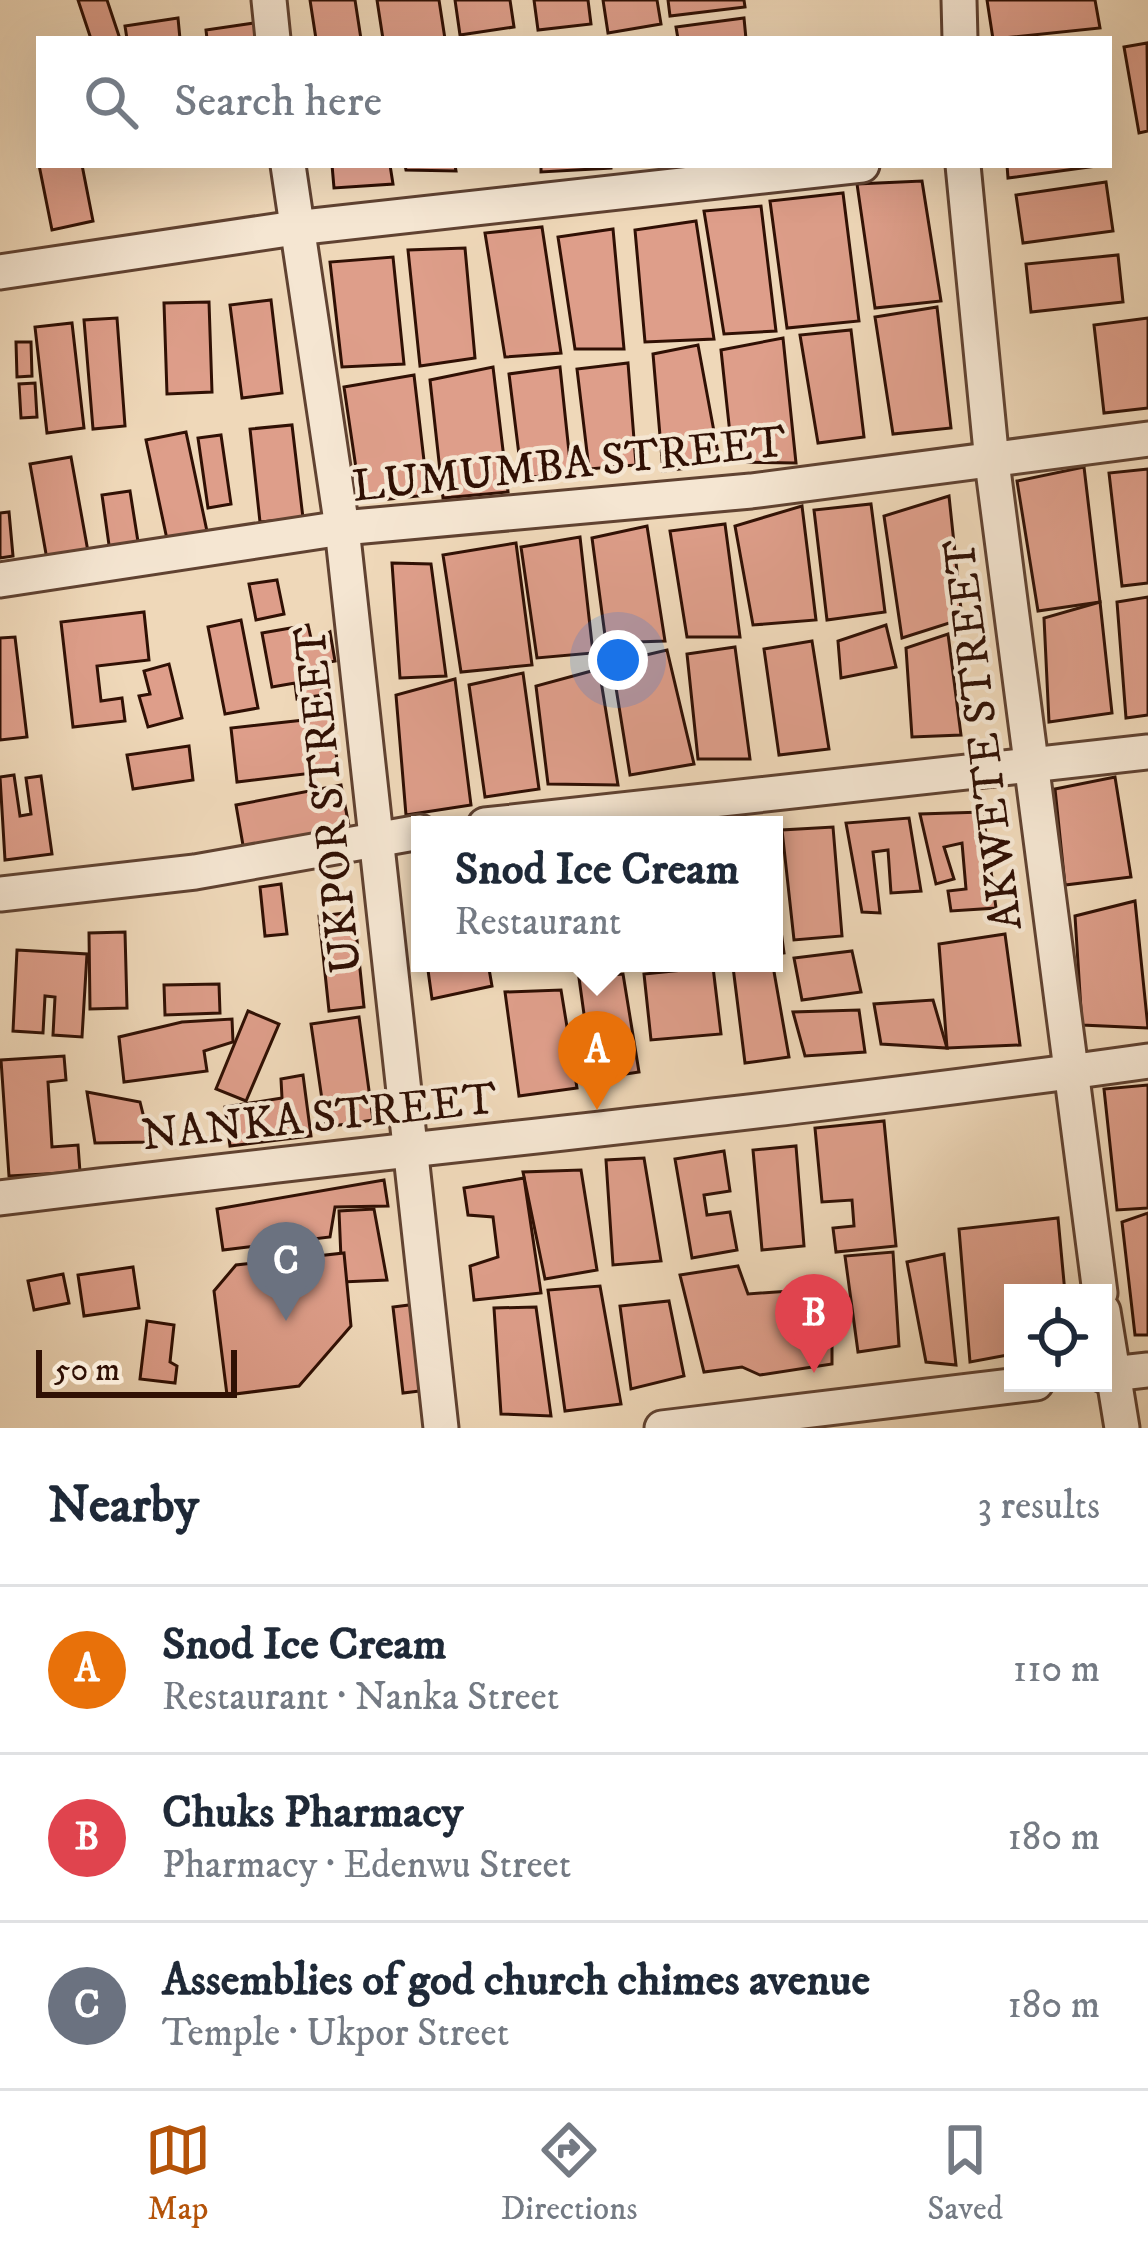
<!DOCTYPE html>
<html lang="en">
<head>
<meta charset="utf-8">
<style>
  body { margin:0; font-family:"IM FELL DW Pica",serif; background:#f6f6f7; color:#1f2937 }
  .controls { position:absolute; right:36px; bottom:36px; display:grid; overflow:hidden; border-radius:0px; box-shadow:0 12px 48px #0002 }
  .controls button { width:108px; height:108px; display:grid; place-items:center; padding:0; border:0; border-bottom:3px solid #e0e1e3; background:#fff; color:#1f2937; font:60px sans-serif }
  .scale { position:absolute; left:36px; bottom:30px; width:201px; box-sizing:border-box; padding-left:12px; border:6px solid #301004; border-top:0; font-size:33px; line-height:42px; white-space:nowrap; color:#301004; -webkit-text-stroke:9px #f5e6d2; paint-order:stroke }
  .you { position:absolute; left:618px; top:660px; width:42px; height:42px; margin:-30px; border:9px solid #fff; border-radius:50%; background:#1a73e8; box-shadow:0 0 0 18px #1a73e833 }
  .badge { display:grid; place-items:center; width:78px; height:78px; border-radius:50%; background:#b45309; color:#fff; font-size:39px; font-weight:700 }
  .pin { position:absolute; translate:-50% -99px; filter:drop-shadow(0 3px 6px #0008) }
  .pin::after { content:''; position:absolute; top:63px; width:42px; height:36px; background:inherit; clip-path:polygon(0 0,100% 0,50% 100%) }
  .popup { position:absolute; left:411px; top:816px; width:372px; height:156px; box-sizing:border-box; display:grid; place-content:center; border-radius:0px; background:#fff; filter:drop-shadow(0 3px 9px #0005); font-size:39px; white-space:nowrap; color:#747a83 }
  .popup b { font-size:45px; color:#1f2937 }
  .popup::after { content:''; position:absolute; left:50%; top:100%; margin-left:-24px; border:24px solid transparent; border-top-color:#fff }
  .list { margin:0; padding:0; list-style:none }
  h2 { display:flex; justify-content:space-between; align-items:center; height:156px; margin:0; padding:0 48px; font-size:51px }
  h2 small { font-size:39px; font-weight:400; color:#747a83 }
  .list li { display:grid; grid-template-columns:78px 1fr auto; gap:36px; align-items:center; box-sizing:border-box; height:168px; padding:0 48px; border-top:3px solid #e0e1e3 }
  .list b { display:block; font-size:45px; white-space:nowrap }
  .list p { margin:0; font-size:39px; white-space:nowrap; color:#747a83 }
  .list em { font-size:39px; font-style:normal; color:#747a83 }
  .icon { flex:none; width:66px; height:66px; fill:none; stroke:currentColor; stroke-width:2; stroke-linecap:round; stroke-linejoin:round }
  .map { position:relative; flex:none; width:1148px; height:1428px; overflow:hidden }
  .search { position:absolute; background:#fff; box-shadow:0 12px 48px #0002; left:36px; right:36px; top:36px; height:132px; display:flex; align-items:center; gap:30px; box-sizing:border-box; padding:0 42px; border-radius:0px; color:#747a83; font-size:45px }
  .sheet { height:660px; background:#fff }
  nav { display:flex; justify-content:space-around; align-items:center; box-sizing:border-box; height:168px; border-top:3px solid #e0e1e3; background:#fff; font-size:33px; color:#747a83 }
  nav a { display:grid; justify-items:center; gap:6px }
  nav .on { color:#b45309 }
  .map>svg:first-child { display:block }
</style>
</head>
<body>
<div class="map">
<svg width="1148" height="1428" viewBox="0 0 1148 1428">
  <rect width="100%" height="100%" fill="#efd8b9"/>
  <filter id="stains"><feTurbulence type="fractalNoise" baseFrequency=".00167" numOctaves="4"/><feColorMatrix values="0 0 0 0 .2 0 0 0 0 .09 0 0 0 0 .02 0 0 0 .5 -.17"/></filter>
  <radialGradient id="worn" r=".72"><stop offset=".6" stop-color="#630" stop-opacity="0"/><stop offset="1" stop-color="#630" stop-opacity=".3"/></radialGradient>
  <g fill="#de9e8a" stroke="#301004" stroke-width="3">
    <path d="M78,0H107L120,39H91Z"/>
    <path d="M310,0H355L361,39H316Z"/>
    <path d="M377,0H439L445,39H383Z"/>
    <path d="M455,0H510L514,27L460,35Z"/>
    <path d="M534,0H588L591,24L538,30Z"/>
    <path d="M603,0H657L661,24L608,33Z"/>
    <path d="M668,0H744L745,7L670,16Z"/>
    <path d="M987,0H1095L1100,28L993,39Z"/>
    <path d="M178,18L180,39H127L125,26Z"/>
    <path d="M744,18L746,39H678L676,27Z"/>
    <path d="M254,23L256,39H207L206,30Z"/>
    <path d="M1147,43L1148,131L1139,133L1124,47Z"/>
    <path d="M39,165H82L93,221L52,230Z"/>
    <path d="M332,165H390L393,184L334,188Z"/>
    <path d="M405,165H455L456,171L406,170Z"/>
    <path d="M541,165H611V168L541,172Z"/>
    <path d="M1007,165H1104L1008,178Z"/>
    <path d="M922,181L941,301L875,308L857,184Z"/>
    <path d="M1106,182L1113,231L1023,243L1016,195Z"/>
    <path d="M843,193L859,321L787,328L770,201Z"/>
    <path d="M761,206L776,331L724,334L704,211Z"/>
    <path d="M696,221L714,339L645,342L635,230Z"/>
    <path d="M542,227L561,353L505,357L485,233Z"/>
    <path d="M613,229L624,349H575L558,237Z"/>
    <path d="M465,248L475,358L420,366L408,250Z"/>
    <path d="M1118,255L1123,302L1031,312L1026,264Z"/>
    <path d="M393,257L404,364L342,367L330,262Z"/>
    <path d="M271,300L282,393L242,398L230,305Z"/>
    <path d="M209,302L212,392L167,394L164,303Z"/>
    <path d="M937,307L951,428L893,434L875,317Z"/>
    <path d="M117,318L125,426L93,429L84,320Z"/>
    <path d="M1148,318V408L1104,413L1094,325Z"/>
    <path d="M72,323L84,428L47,433L35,327Z"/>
    <path d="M851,330L864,437L818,443L800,335Z"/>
    <path d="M783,338L796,463L733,462L721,350Z"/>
    <path d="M16,342H31L32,376L17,377Z"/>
    <path d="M698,345L720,464L663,471L653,354Z"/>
    <path d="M628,363L636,465L589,469L577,369Z"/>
    <path d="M493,367L508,492L443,498L430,380Z"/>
    <path d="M560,367L571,471L522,479L509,374Z"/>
    <path d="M414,375L428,495L361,502L344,387Z"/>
    <path d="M35,383L37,417L21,418L19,384Z"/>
    <path d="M292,425L303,518L260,522L250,429Z"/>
    <path d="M186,432L208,536L168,544L146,440Z"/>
    <path d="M221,435L231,504L208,508L198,438Z"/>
    <path d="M71,457L89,557L48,565L30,464Z"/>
    <path d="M1084,467L1100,602L1038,611L1017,481Z"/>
    <path d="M1148,469V583L1122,586L1109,473Z"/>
    <path d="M130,491L139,548L110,552L102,495Z"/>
    <path d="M949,496L962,619L902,638L884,516Z"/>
    <path d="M871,504L885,612L827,620L814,510Z"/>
    <path d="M802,506L816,620L753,625L735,526Z"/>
    <path d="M9,512L13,556L0,558V513Z"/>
    <path d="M725,524L740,637H687L670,531Z"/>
    <path d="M647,526L665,641L606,643L592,538Z"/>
    <path d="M580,537L593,653L537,658L521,547Z"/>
    <path d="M516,543L532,665L461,672L443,555Z"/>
    <path d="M392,563L431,564L446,676L400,678Z"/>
    <path d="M277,580L284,614L256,620L249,584Z"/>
    <path d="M1148,597V715L1126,718L1117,602Z"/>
    <path d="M1100,602L1112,713L1049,722L1044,618Z"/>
    <path d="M144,612L149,660L97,666L101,701L122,698L125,721L73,727L61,622Z"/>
    <path d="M241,620L258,708L225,714L208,627Z"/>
    <path d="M308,625L312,643L330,632L335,661L318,664L323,695L297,699L295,683L272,687L262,633Z"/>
    <path d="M886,625L896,667L841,678L838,641Z"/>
    <path d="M948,634L961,735L912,737L906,648Z"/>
    <path d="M15,637L27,737L0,740V638Z"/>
    <path d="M812,641L829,749L779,755L764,649Z"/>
    <path d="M735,647L750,759H698L687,654Z"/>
    <path d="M667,650L694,764L630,775L612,663Z"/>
    <path d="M169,664L182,718L148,727L139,696L150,694L144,671Z"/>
    <path d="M599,669L618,785L548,784L536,686Z"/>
    <path d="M523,673L539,789L485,797L469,685Z"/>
    <path d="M455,679L471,805L406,815L396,695Z"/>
    <path d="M332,717L338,770L237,782L231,728Z"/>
    <path d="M189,746L193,780L133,789L127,755Z"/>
    <path d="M14,775L20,816L31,814L26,778L41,776L52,854L5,860L0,777Z"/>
    <path d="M1115,777L1131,877L1065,885L1055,789Z"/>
    <path d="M341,785L350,831L244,851L236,805Z"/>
    <path d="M983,812L996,908L951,911L948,891L966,889L962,843L944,847L954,879L936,884L920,814Z"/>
    <path d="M909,818L921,891L891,893L888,850L873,852L880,913L862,912L846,823Z"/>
    <path d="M833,827L842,936L794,940L782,830Z"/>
    <path d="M774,879L784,953L774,954Z"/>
    <path d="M281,884L287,934L265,936L260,887Z"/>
    <path d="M1135,901L1148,1028L1082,1025L1075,916Z"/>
    <path d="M354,912L364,1007L329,1011L319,916Z"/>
    <path d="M125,932L127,1008L90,1009L89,933Z"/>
    <path d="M1005,934L1020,1045L947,1048L939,944Z"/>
    <path d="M17,950L87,954L82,1037L53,1035L55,997L45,996L43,1033L13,1031Z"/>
    <path d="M852,951L861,992L802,1000L794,958Z"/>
    <path d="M427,963H488L492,986L432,999Z"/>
    <path d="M773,966L789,1057L745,1063L733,967Z"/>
    <path d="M713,967L721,1034L651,1040L644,974Z"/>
    <path d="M623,974L639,1072L593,1079L579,978Z"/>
    <path d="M219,984L220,1013L165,1015L164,985Z"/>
    <path d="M561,990L577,1088L519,1096L505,992Z"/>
    <path d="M933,1000L947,1048L881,1044L874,1004Z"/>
    <path d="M859,1010L865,1052L805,1056L793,1012Z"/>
    <path d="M248,1011L279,1024L246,1101L216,1089Z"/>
    <path d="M359,1017L373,1120L326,1127L311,1024Z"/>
    <path d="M232,1019L233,1042L204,1051L207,1071L124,1082L119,1037L182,1022Z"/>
    <path d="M64,1056L66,1080L48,1082L52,1147L78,1145L80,1172L9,1176L1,1060Z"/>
    <path d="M303,1075L311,1136L230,1146L225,1107L282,1098L281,1079Z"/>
    <path d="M1148,1085V1208L1117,1210L1104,1089Z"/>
    <path d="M87,1092L140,1102L150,1142L95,1143Z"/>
    <path d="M884,1121L896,1246L836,1252L833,1228L854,1226L852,1200L822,1202L815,1128Z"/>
    <path d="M796,1146L804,1246L762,1250L753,1150Z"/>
    <path d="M724,1151L730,1191L704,1195L707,1215L730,1212L737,1250L692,1258L675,1159Z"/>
    <path d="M644,1158L661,1261L613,1265L606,1160Z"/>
    <path d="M581,1170L597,1270L545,1279L523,1172Z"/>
    <path d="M524,1178L541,1293L474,1300L470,1266L498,1257L493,1217L468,1215L464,1188Z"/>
    <path d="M384,1180L388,1206L335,1207L330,1237L223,1250L217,1209Z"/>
    <path d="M374,1209L387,1280L342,1282L339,1211Z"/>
    <path d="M1148,1213V1335H1135L1122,1222Z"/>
    <path d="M1058,1218L1065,1293H1013V1354L970,1362L959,1229Z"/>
    <path d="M893,1252L899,1346L858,1352L845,1256Z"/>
    <path d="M344,1253L351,1326L299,1386L227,1395L214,1291L236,1265Z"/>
    <path d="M944,1254L956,1365L926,1362L907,1262Z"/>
    <path d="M738,1266L748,1294L832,1288V1364L760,1375L742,1367L704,1372L680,1275Z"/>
    <path d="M133,1267L139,1308L84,1316L78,1275Z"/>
    <path d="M63,1274L69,1303L34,1310L28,1281Z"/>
    <path d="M600,1286L621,1404L565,1411L548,1290Z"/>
    <path d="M669,1301L684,1376L631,1389L620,1306Z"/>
    <path d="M417,1304L428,1390L403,1393L393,1307Z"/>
    <path d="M536,1307L551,1416L501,1414L494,1308Z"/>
    <path d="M147,1321L174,1325L170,1362L177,1366L175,1383L140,1379Z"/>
  </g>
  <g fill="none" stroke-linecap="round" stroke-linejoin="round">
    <g stroke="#604231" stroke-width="39">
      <g id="street">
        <path d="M269,0L273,39"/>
        <path d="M959,0L960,39"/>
        <path d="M288,165L342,528L441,1428"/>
        <path d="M963,165L992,462L1100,1293"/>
        <path d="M0,272L295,228L862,165"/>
        <path d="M0,580L342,528L751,491L1148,439"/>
        <path d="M485,825L1148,752"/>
        <path d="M0,894L195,872L420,832"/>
        <path d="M0,1198C383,1150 766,1115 1148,1061"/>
        <path d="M1103,1311L1122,1428"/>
        <path d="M1103,1375L1148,1370"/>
        <path d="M662,1428L1036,1383"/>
      </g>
    </g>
    <use href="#street" stroke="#f5e6d2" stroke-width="33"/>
  </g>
  <g text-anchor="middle" stroke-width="9" stroke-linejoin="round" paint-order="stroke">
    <g font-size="45" fill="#301004" stroke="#f5e6d2">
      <text transform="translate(569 462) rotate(-6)" y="16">LUMUMBA STREET</text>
      <text transform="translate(981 735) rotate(-97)" y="16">AKWETE STREET</text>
      <text transform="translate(326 800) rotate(-96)" y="16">UKPOR STREET</text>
      <text transform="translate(319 1115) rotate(-6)" y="16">NANKA STREET</text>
    </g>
  </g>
  <rect width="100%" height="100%" filter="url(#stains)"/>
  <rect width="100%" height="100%" fill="url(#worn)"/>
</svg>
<div class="controls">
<button><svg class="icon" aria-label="locate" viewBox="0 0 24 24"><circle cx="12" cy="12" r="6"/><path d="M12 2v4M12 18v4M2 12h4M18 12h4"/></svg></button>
</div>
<div class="scale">50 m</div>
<div class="you"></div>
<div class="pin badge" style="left:597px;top:1110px;background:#e8710a">A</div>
<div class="popup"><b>Snod Ice Cream</b>Restaurant</div>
<div class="pin badge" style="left:814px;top:1373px;background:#e0444e">B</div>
<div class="pin badge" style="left:286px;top:1321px;background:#6b7280">C</div>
<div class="search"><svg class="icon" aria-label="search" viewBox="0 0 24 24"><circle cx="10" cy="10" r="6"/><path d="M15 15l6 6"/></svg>Search here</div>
</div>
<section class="sheet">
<h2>Nearby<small>3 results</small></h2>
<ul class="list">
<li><span class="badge" style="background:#e8710a">A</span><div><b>Snod Ice Cream</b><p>Restaurant · Nanka Street</p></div><em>110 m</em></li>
<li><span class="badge" style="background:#e0444e">B</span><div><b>Chuks Pharmacy</b><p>Pharmacy · Edenwu Street</p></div><em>180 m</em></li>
<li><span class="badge" style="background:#6b7280">C</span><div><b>Assemblies of god church chimes avenue</b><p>Temple · Ukpor Street</p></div><em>180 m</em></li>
</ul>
</section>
<nav>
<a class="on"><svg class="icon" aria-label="map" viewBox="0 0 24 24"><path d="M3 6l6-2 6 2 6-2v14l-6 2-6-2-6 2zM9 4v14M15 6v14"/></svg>Map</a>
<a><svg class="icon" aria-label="directions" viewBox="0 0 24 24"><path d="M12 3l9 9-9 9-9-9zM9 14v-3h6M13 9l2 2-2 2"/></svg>Directions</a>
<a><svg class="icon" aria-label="saved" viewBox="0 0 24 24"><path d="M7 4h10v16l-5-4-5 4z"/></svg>Saved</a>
</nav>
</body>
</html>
